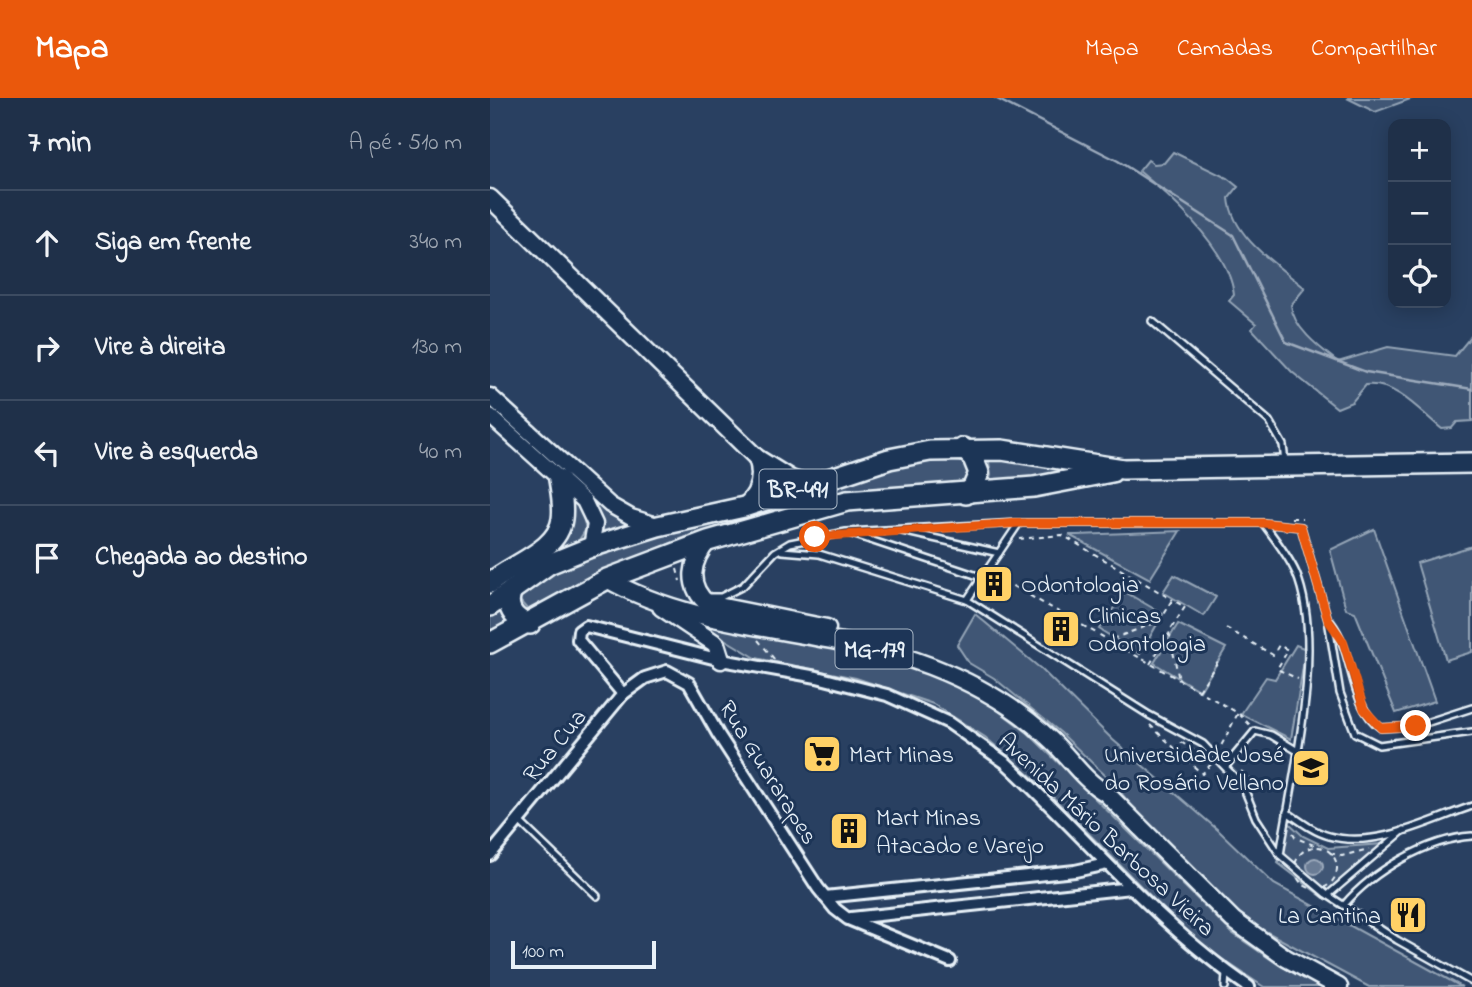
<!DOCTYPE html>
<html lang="pt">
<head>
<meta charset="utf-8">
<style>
  body { margin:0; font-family:"Indie Flower",sans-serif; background:#273850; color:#f1f3f6 }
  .controls { position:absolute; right:21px; top:21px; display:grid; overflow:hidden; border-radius:14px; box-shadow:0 4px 18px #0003 }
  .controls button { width:63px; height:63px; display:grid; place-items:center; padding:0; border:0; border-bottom:2px solid #3c4b61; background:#1f3049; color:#f1f3f6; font:35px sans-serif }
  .scale { position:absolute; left:21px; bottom:18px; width:145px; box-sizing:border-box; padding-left:7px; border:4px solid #e8f1f8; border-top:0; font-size:19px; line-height:24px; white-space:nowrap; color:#e8f1f8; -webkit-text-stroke:5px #1d3557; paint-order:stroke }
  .stop { position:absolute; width:21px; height:21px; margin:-16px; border:5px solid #ea580c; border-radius:50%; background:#fff }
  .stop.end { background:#ea580c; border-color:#fff; box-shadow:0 2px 7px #0008 }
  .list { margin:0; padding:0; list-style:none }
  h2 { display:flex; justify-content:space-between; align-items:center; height:91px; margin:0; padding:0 28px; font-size:30px }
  h2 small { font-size:23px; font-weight:400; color:#a1a9b4 }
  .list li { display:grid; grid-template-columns:46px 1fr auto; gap:21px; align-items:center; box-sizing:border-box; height:105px; padding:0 28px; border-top:2px solid #3c4b61 }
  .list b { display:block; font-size:26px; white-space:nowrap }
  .list em { font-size:23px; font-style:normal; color:#a1a9b4 }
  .icon { flex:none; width:38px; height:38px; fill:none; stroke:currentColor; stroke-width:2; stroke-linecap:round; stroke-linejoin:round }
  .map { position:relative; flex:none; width:982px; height:889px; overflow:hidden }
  header { display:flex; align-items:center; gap:42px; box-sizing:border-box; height:98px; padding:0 35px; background:#ea580c; color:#fff }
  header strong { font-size:33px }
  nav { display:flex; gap:38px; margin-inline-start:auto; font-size:24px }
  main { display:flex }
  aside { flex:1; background:#1f3049 }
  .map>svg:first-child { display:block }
</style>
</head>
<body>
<header>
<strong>Mapa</strong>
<nav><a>Mapa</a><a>Camadas</a><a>Compartilhar</a></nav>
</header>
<main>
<aside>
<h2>7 min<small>A pé · 510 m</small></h2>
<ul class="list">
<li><svg class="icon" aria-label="ahead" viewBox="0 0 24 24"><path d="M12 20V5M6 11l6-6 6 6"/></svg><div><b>Siga em frente</b></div><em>340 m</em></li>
<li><svg class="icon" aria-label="right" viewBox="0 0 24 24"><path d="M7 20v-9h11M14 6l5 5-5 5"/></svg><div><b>Vire à direita</b></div><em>130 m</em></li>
<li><svg class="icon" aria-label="left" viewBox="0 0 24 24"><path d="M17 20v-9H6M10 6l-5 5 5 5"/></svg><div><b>Vire à esquerda</b></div><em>40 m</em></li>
<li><svg class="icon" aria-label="arrive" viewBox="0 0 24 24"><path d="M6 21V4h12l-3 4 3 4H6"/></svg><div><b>Chegada ao destino</b></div></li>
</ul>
</aside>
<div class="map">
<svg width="982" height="889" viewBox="0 0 982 889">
  <rect width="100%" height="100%" fill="#294061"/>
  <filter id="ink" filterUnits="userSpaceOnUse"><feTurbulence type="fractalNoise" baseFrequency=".0143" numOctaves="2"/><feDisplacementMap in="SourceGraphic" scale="14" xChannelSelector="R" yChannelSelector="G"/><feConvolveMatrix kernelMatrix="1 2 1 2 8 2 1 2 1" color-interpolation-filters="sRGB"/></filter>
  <g filter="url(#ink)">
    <g fill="#415774" stroke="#94a4b6" stroke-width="2">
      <path d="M857,0H923L885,14Z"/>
      <path d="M683,54L737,80L748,89L739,100C742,139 787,167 815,190L801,207C803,230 830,250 848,264L898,249L965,258L982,237V323L967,324L962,330L952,331C930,313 906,284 876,287L862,304L847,310L802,274L762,231L766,226L739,203L744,197C739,151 683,101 649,73L658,62L664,66L674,65Z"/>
      <path d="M28,332L142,425L109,434V418L104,406L24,333Z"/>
      <path d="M498,358L607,372L498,387L501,377Z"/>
      <path d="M444,361L473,364L480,372L476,383L342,399L243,424L198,438L117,472L44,511H37L30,503V497L89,457L385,373Z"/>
      <path d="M76,397L91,411L96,431L89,442L49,464Z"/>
      <path d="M884,431L945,603L906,615L865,514L856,511L840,452Z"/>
      <path d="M690,433L660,481L579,437H587Z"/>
      <path d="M982,448V554L956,562L927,465Z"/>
      <path d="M684,477L726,499L714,518L673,494Z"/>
      <path d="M635,494L673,516L650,556L609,531Z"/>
      <path d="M8,509L20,525L0,537V517Z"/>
      <path d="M485,516L551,571L623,642L728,732L784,786L972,889H879L753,821L725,795L657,726L621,683L571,635L504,580L479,565L467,547Z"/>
      <path d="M201,521L421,566L489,598L538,635L742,835L789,867L832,889H774L705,843L548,684L495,639L443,606L366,580L266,560Z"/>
      <path d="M688,526L736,550L710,593L664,565Z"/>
      <path d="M806,547L816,551L801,641L751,616L776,579L785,581Z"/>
      <path d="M798,724L813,738L838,750L894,746L890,753L834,800L788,765Z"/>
    </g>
    <circle fill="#6b7c95" stroke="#9dabbd" stroke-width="2" cx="825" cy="768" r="8"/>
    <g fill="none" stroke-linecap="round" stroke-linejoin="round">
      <path stroke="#9dabbd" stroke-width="2.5" d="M505,0L628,63L743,137L796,244L876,274L982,291"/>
      <g stroke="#e8f1f8" stroke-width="10">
        <g id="lane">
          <path d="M662,223L779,323L793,347L795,364"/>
          <path d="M773,425C785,441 798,457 806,475C836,547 802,679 790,757"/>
          <path d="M412,433L509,455"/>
          <path d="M359,435L494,480"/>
          <path d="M292,453L329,456L477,502L659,617L713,646L753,688L766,720L790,757L836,796L907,842L982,884"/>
          <path d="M220,499H231L253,488L285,454L300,445L356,434L529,425H773L811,429L838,522L850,595L865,635L889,647L982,634"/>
          <path d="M477,502L529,425"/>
          <path d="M841,524C865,555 858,607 891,630L926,628L982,610"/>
          <path d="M736,668L765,633L781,637L806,652"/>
          <path d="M797,714C810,723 824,734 839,738C886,751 939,723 982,708"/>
          <path d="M29,723L107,798"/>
          <path d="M838,797L914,732"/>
          <path d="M854,807C883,773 937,741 982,738"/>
          <path d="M735,889L736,875"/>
        </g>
      </g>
      <g stroke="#e8f1f8" stroke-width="16">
        <g id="street">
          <path d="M133,596L88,542L89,533L96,528L231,562L327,579L397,597L459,625L516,665C597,740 667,827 759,889"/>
          <path d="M0,757L133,596L155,580L177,573L199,585L228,636L328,790L345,811L358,821L460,863"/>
          <path d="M335,799L585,773L617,766"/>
          <path d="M361,820L641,790"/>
        </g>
      </g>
      <g stroke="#e8f1f8" stroke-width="19">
        <g id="secondary">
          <path d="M0,298L120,407L141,419L167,427"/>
          <path d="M0,318L94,403L105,426L101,449"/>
        </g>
      </g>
      <g stroke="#e8f1f8" stroke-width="21">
        <g id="primary">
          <path d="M0,100L267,360L301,381L320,387"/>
          <path d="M254,409C269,396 274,380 267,360"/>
          <path d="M218,443C201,463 196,488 218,506L337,530"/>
          <path d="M117,481C215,537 336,528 440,568C484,585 528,610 562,643C580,660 594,683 616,695L743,822L796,860L849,889"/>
          <path d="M171,509L226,546L231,562"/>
        </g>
      </g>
      <g stroke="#e8f1f8" stroke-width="24">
        <g id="highway">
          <path d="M473,350L483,360L489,375L483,389L476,396"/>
          <path d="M0,485C22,466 68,453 72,421C74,408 71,394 69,382"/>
          <path d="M22,492C15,508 22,521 40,526"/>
          <path d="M0,508L59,466L101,449L168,428L254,409L399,361L440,353L512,352L633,371L982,365"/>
          <path d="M0,545L117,481L218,443L357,403L544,389L622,374"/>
        </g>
      </g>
      <g stroke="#e8f1f8" stroke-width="2" stroke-dasharray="5 5" stroke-linecap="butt">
        <path d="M801,420H812"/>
        <path d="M529,441L572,437L683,502"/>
        <path d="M187,471L190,483"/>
        <path d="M505,478L748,615L730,650"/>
        <path d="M736,530L783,557L789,547L798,552L787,571L808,581"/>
        <path d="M622,541L670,523L683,502L695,509L679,534L689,582"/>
        <path d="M268,542L285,562"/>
        <path d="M660,566L679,535"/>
        <path d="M709,593L728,563"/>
        <path d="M749,616L760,627"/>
        <path d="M660,627L712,676L722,665"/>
        <path d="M691,644L715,660"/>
        <path d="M751,673L768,686"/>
        <path d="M803,735L806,740L829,749"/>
        <circle cx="826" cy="770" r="21"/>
        <path d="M840,755L852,758L879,751"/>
      </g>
      <use href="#lane" stroke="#1d3557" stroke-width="5"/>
      <use href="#street" stroke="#1d3557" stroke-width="10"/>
      <use href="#secondary" stroke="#1d3557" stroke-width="14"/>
      <use href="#primary" stroke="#1d3557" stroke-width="16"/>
      <use href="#highway" stroke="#1d3557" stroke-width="19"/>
    </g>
  </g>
  <g fill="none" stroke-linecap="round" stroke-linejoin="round" filter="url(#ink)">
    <path stroke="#ea580c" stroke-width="9" d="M325,439L529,425H773L811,429L838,522L853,543L874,611L891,630L926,628"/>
  </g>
  <defs>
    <g id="building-square" transform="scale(2.0125)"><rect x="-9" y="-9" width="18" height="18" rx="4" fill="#ffd166" stroke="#1d3557"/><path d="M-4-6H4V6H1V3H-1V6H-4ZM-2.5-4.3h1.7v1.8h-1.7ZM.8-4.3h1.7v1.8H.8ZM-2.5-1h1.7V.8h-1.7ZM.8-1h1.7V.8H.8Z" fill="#111"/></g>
    <g id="supermarket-square" transform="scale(2.0125)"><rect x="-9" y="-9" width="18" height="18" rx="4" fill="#ffd166" stroke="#1d3557"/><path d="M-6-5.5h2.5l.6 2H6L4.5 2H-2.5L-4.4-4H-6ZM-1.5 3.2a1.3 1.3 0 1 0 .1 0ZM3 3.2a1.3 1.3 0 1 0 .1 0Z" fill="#111"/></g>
    <g id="university-square" transform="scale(2.0125)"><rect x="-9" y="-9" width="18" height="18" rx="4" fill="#ffd166" stroke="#1d3557"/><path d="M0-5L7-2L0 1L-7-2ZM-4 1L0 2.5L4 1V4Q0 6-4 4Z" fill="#111"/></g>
    <g id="restaurant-square" transform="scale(2.0125)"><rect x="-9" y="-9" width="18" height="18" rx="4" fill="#ffd166" stroke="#1d3557"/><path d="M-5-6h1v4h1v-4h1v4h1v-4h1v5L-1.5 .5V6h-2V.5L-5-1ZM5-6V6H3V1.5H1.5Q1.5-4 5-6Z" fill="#111"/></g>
  </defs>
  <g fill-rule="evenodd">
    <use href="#building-square" x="504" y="486"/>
    <use href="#building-square" x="571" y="531"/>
    <use href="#supermarket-square" x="332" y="656"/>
    <use href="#university-square" x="821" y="670"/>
    <use href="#building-square" x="359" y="733"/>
    <use href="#restaurant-square" x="918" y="817"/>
  </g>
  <g text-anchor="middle" stroke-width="6" stroke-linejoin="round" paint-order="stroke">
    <g fill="#1d3557" stroke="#abb9c8" stroke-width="2">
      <rect x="269.5" y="371.5" width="77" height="39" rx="5"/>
      <rect x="345.5" y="531.5" width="77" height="39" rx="5"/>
    </g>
    <g font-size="23" font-weight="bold" fill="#e8f1f8">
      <text x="308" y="399">BR-491</text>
      <text x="384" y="559">MG-179</text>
    </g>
    <g font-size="24" fill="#e8f1f8" stroke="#1d3557" text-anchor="start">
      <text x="531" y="494">Odontologia</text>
      <text x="598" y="525">Clinicas<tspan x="598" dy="28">Odontologia</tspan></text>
      <text x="359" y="664">Mart Minas</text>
      <text x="794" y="664" text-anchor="end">Universidade José<tspan x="794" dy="28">do Rosário Vellano</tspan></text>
      <text x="386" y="727">Mart Minas<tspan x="386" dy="28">Atacado e Varejo</tspan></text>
      <text x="891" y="825" text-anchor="end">La Cantina</text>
    </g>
    <g font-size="24" fill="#e8f1f8" stroke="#1d3557">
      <text transform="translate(64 647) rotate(-51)" y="8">Rua Cua</text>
      <text transform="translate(279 674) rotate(58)" y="8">Rua Guararapes</text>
      <text transform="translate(617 736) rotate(43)" y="8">Avenida Mário Barbosa Vieira</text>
    </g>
  </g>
</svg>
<div class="controls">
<button>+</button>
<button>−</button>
<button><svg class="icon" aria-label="locate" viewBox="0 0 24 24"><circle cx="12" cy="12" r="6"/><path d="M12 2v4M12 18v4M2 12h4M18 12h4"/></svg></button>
</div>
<div class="scale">100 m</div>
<div class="stop" style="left:325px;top:439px"></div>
<div class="stop end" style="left:926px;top:628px"></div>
</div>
</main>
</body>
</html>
